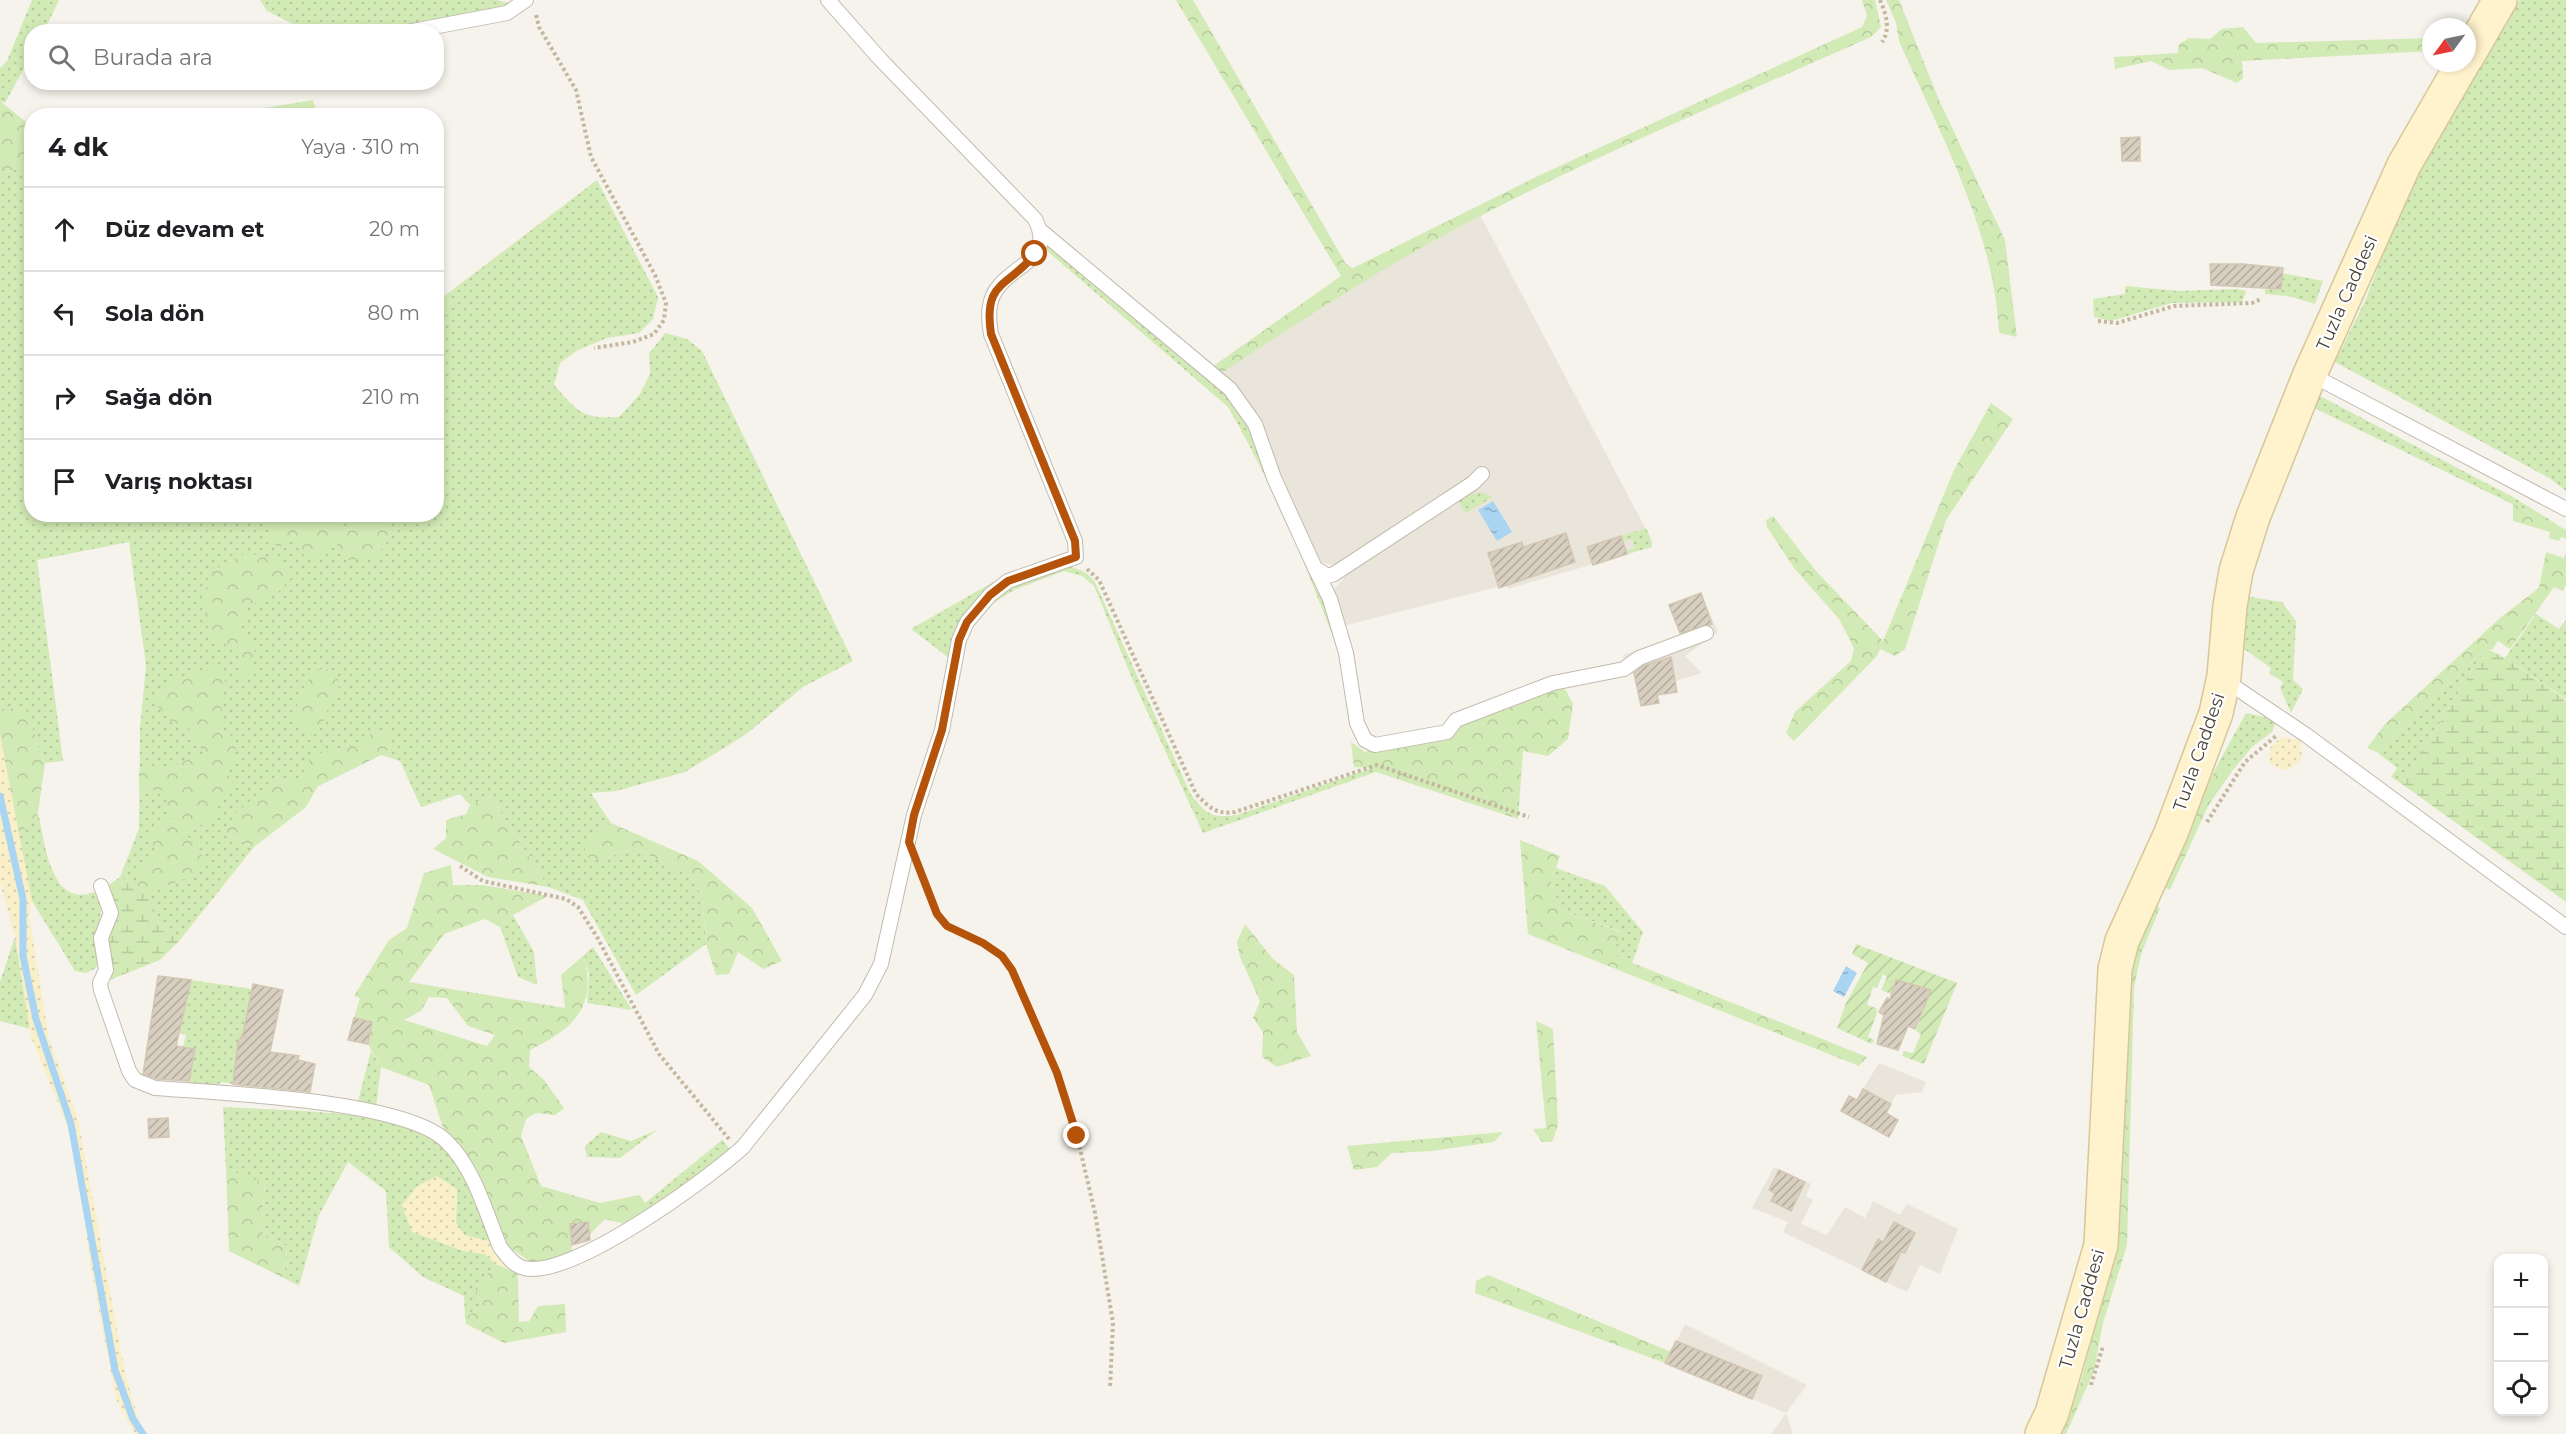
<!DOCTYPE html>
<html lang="tr">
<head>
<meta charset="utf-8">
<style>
  body { margin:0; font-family:Montserrat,sans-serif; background:#f6f6f6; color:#202124 }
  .controls { position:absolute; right:18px; bottom:18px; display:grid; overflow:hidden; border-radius:12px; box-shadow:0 3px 9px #0003 }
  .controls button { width:54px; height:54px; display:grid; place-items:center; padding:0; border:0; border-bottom:2px solid #e0e0e0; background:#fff; color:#202124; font:30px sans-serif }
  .compass { position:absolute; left:2422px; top:18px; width:54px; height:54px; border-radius:50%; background:#fff; box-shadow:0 3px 9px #0003; rotate:237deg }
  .stop { position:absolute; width:18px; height:18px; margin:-14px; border:4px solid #b45309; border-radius:50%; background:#fff }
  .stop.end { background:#b45309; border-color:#fff; box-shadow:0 2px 6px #0008 }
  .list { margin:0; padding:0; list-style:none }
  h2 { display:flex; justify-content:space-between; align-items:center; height:78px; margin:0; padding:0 24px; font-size:26px }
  h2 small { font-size:20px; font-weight:400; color:#757577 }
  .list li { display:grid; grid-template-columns:39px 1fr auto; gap:18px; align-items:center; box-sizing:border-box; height:84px; padding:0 24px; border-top:2px solid #e0e0e0 }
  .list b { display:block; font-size:22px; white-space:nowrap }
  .list em { font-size:20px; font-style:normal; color:#757577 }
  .icon { flex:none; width:33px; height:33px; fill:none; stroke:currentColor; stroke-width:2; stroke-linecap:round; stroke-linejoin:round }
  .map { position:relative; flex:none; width:2566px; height:1434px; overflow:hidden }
  .search { position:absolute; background:#fff; box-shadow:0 3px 9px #0003; left:24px; top:24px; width:420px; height:66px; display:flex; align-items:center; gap:15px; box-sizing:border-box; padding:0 21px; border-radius:24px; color:#757577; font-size:22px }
  .panel { position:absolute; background:#fff; box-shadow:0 3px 9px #0003; left:24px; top:108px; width:420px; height:414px; border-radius:24px }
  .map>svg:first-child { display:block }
</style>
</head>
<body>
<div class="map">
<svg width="2566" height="1434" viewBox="0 0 2566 1434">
  <defs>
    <pattern id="grass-dots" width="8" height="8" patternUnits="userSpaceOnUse" patternTransform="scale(1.5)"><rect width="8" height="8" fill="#d2eab5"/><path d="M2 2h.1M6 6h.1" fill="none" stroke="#b6ca9c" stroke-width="1.8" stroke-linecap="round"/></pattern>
    <pattern id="forest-crowns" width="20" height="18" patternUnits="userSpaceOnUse" patternTransform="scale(1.5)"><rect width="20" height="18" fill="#d2eab5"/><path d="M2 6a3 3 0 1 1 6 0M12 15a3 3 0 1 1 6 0" fill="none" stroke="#b6ca9c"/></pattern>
    <pattern id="wetland-marsh" width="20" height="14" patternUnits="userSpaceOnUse" patternTransform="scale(1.5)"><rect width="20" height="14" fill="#d2eab5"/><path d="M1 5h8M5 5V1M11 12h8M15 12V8" fill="none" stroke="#b6ca9c"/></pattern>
    <pattern id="sand-dots" width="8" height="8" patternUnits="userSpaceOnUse" patternTransform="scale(1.5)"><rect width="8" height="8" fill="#f9efc9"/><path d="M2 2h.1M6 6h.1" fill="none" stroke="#d7cead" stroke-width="1.8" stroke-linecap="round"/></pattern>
    <pattern id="garden-furrows" width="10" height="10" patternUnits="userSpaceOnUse" patternTransform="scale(1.5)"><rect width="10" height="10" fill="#d2eab5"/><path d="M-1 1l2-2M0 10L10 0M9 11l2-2" fill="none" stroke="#b6ca9c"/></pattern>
    <pattern id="water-ripples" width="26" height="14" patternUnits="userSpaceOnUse" patternTransform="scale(1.5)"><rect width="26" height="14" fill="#a9d4f2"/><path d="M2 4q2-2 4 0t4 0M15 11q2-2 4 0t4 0" fill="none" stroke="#8caec5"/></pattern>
    <pattern id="building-hatch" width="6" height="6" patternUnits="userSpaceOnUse" patternTransform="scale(1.5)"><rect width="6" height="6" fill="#d8cfc1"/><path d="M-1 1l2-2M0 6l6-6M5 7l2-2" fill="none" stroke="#b1aa9e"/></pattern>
  </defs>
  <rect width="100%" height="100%" fill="#f6f3ec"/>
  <g fill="#eae5da">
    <path d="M1478,211L1651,539L1652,547L1508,589L1506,585L1343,626L1334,598L1335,589L1347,574L1340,562L1332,565L1319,562L1216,371L1344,281Z"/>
    <path d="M1701,593L1718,632L1685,656L1702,673L1676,681L1677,691L1658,695L1659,703L1641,706L1635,674L1626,675L1623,655L1681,636L1669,605Z"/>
    <path d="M1879,1063L1926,1082L1922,1092L1896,1095L1886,1113L1898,1120L1889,1137L1841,1111L1849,1096L1857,1099Z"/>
    <path d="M1774,1167L1811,1184L1806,1196L1813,1200L1801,1224L1827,1235L1845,1207L1865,1218L1873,1201L1900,1215L1907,1204L1958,1229L1940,1274L1920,1265L1907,1292L1783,1232L1788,1222L1752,1208Z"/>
    <path d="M1685,1324L1807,1385L1786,1413L1793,1434H1771L1786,1413L1665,1363Z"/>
  </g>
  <g fill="url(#grass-dots)">
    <path d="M32,0H59L44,31L32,32L31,55L5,103L0,101V68L7,61Z"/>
    <path d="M260,0H497L512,4L385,31L309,32L267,11Z"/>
    <path d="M2520,0H2566V491L2551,479L2335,362L2366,299L2416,168L2509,11Z"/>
    <path d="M31,166L32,514H436L437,334L445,326L451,291L597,180L658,297L653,319L639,333L607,338L578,350L560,363L554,385C578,412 582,419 619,417L640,394L650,374L649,354L665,333L687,339L702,351L853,661L803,687L745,735L685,772L616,791L591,793L611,823L584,841L603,860L623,851L638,849L689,876L702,895L706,944L636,995L583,900L548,887L491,797L470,805L460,794L421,807L400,761L381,755L223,833L254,847L179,941L159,922L148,893L120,877L139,828L140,728L146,665L129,542L37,560L63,761L45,763L25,708L0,709V173Z"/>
    <path d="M1049,244L1225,393L1249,422L1320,587L1344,667C1313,581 1274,486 1228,407L1046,250Z"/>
    <path d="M2282,273L2323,281L2315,304L2288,296L2265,294V287Z"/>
    <path d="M2125,286L2178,291L2237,289L2246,291L2242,302L2172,303L2111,321L2094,317L2093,299L2125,294Z"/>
    <path d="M2318,395L2513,497L2566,530L2312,407Z"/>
    <path d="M1481,492L1493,497L1466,513L1456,498Z"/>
    <path d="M1646,528L1651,539L1652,547L1627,554L1626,551L1635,548L1632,539L1622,542L1621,536Z"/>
    <path d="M1068,566L1083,571L1094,580L1191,795C1208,815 1210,818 1237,815L1372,768L1376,772L1203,833L1134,683L1094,586L1082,576L1064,571L1014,590L992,604L968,631C998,585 1019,582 1068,566Z"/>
    <path d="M995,581L953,661L911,629Z"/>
    <path d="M2244,596L2282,602L2296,621L2293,680L2303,689L2291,713L2280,688L2283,682L2269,673L2271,668L2244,649L2240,623Z"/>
    <path d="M2536,614L2559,629L2566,620V699L2505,658Z"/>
    <path d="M2486,648L2402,784L2391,777L2397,768L2377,752Z"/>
    <path d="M2246,713L2277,720L2272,732L2252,747L2233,770L2219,762Z"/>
    <path d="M38,813C45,841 50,909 94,892L101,904C102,922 93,940 100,958L96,968L86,973L75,971L32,901L19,836Z"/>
    <path d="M1556,868L1605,886L1643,932L1632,963L1613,955L1620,931L1561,910L1551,883Z"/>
    <path d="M513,915L534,952L537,985L518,977L500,927Z"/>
    <path d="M15,937L30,1029L0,1021V982Z"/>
    <path d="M593,947L632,1010L587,1003L589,975L584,955Z"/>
    <path d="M191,980L252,989L243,1034L238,1042L233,1084L222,1082L211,1088L188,1085L195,1049L183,1047L186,1035L179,1033Z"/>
    <path d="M371,1051L381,1067L376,1107L358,1101Z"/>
    <path d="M223,1107C270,1110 402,1111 436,1137C461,1157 481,1213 493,1242L465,1236L456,1223L457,1189L412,1232L464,1251L485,1254L496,1264L475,1288L483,1308L465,1317L464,1296L423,1277L389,1247L386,1191L348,1162L319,1215L299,1286L284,1278L287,1246L261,1233L265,1184L226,1169Z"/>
    <path d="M657,1130L620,1158L587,1157L585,1146L601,1132L631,1141Z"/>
    <path d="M722,1140L733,1153L650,1210L645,1203Z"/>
  </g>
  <g fill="url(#forest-crowns)" fill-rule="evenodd">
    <path d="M1176,0H1193L1346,264L1353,268L1540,175L1862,27L1867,16L1862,0H1875L1881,27L1871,37C1734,98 1595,155 1463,225C1379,269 1299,322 1220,374L1212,367L1341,276Z"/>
    <path d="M1886,0H1899L1939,100L2005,240L2017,337L1999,333C1994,230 1940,134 1899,41L1896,23Z"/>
    <path d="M2243,27L2256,43L2431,38V51L2242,61L2243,78L2237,83L2202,68L2170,70L2151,61L2115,69L2114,57L2178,53L2179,44L2189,38L2210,39L2222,29Z"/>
    <path d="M313,100L317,115H223Z"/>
    <path d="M0,101L31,126V166L0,173Z"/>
    <path d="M451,291L445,326L437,334V301Z"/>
    <path d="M1991,403L2013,419L1946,520L1905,649L1895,656L1880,649L1877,656L1794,741L1786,733L1795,712L1851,661L1854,648L1839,619L1794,568L1767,527L1766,520L1773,516L1816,571L1883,641L1954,470Z"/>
    <path d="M2513,504L2566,530V539L2561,537L2559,541L2549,538L2550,532L2513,521Z"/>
    <path d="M268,514L340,515L344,526L377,515L393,534L374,559L346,560L334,539L311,560L300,552L294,534L278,549L266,525Z"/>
    <path d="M2546,552L2564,558L2566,553V585L2563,591L2554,587L2510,649L2498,641L2492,650L2486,648L2377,752L2367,748L2385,724L2501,617L2539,588Z"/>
    <path d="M244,554C267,555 277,559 293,576L278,592L246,608L241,631L255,646L253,672L242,677L238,653L210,634L202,597L214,570Z"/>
    <path d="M216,667L229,687L220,692L224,731L236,739V750L228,774L234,787L219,799L217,811L205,824L185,828V836L195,840L205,862L195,875L148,893L135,885L140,866L157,856L151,839L155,821L171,819L164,790H139V771L155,766L170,767L204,753L187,726L171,722L154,701L162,685Z"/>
    <path d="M318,669H329L341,683L324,717L322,727L311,735L296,720C296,699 303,684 318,669Z"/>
    <path d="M1553,686L1566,690L1573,704L1568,739L1548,756L1523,751L1518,819L1376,772L1372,768L1354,767L1351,742L1365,752L1457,723Z"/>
    <path d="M25,707L45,763L38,813L19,836L0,735V709Z"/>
    <path d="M377,730L391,733L392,746L381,755L318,786L306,807L254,847L223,833L237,812L273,781L304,780L310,757L323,752L349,748Z"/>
    <path d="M2219,762L2233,770L2208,806L2170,890L2158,884Z"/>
    <path d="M491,797L548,887L488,877L433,849L446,838V820L466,814L470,805Z"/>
    <path d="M611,823L698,861L752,908L782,961L763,969L738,952L729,974L716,975L706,944L702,895L689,876L638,849L623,851L603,860L587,857L583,841Z"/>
    <path d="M1520,840L1560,856L1551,883L1561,910L1621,932L1613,955L1867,1057L1859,1066L1528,934Z"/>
    <path d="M451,865L453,885H483L548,896L513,915L500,927L485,919L444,934L409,982L565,1008L561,975L584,955C597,1007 575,1028 530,1050L529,1067L544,1080L564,1108L555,1115L536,1113L526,1119L521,1136L541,1186L600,1203L640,1195L650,1210L629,1225L605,1219L589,1235L588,1222L571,1224L572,1253L560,1260L533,1264L505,1244L464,1155L443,1128L429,1085L381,1067L368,1044L372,1023L354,1018L360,998L354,996L389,940L407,928L424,873ZM429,997L447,998L468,1026L495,1035L487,1046L404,1020L421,1011Z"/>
    <path d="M2151,903L2160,908L2141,954L2134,988L2127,1245L2103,1323L2094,1371L2066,1434H2056L2080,1384L2118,1242L2115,1226L2123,988Z"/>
    <path d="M1245,924L1273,959L1294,975L1297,1032L1311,1056L1277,1067L1262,1057L1263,1032L1253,1018L1260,1001L1240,957L1237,942Z"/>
    <path d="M1536,1021L1553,1029L1558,1125L1552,1142H1542L1533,1129L1546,1128Z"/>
    <path d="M1503,1132L1494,1142L1432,1151L1392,1153L1377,1167L1354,1170L1347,1146Z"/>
    <path d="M226,1169L265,1183L261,1233L287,1246L284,1278L229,1251Z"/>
    <path d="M496,1264L518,1273L519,1322L529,1321L538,1306L565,1304L566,1332L504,1343L466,1324L465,1317L483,1308L475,1288Z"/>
    <path d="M1488,1275L1671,1352L1665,1363L1475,1293L1476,1281Z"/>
  </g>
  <g fill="url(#wetland-marsh)">
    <path d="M2486,648L2505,658L2566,700V902L2402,784Z"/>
    <path d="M120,877L148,893L159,922L179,941L160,960L107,981L106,887Z"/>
  </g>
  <g fill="url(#sand-dots)">
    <path d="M0,735L32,901L29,916L49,1039L78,1119L126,1378L140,1424L147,1434H135L116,1399L90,1263L75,1145L31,1037L15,937L0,883Z"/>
    <path d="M2281,737L2300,740L2302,758L2289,770H2282L2270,763L2269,749Z"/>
    <path d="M437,1176L457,1189L456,1223L464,1235L493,1242L518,1273L496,1264L485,1254L464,1251L412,1232L402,1205L417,1186Z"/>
  </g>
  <path fill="url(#garden-furrows)" d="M1856,944L1957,983L1924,1064L1902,1056L1904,1051L1913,1053L1921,1034L1916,1031L1930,990L1896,980L1891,994L1881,990L1887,977L1883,974L1877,988L1873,987L1867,1005L1876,1008L1877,1013L1868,1037L1874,1040L1872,1044L1837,1028L1846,1003L1868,963L1852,954Z"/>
  <g fill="url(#water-ripples)">
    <path d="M1493,501L1512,532L1497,541L1478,510Z"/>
    <path d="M1846,966L1857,973L1844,997L1833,991Z"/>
  </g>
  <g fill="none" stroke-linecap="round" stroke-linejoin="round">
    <path stroke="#a9d4f2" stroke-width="7" d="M0,796L23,899V956L36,1019L71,1124L115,1370L133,1419L143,1434"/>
  </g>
  <g fill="url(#building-hatch)" stroke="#d3c7b4" stroke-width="1.5">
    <path d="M2140,137V161H2122L2121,138Z"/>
    <path d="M2210,264H2243L2283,268L2281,289L2211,285Z"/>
    <path d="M1566,533L1575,562L1499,588L1488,553L1522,542L1523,547Z"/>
    <path d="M1621,536L1627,554L1593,565L1587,547Z"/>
    <path d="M1701,593L1712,624L1680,633L1669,605Z"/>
    <path d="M1671,657L1677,692L1657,695L1659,703L1641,706L1634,673L1643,666Z"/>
    <path d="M158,976L191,980L176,1046L195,1049L189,1081L157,1079L143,1074Z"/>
    <path d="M1896,980L1931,990L1915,1029L1908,1026L1898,1050L1877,1044L1884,1015L1879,1012L1887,998L1890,999Z"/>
    <path d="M253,984L283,990L270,1052L299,1056L298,1060L315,1064L310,1092L233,1084L238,1042L243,1034Z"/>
    <path d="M354,1018L372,1022L368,1044L348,1040Z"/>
    <path d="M1863,1089L1891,1104L1886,1113L1898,1120L1889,1137L1841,1111L1849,1096L1857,1100Z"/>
    <path d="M168,1118L169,1137L149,1138L148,1119Z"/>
    <path d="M1779,1170L1805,1182L1791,1211L1771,1201L1775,1193L1769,1190Z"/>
    <path d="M588,1222L590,1240L572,1245L570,1224Z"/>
    <path d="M1894,1222L1915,1233L1905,1253L1901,1252L1886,1282L1862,1270L1878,1239L1883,1242Z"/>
    <path d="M1676,1341L1762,1376L1752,1399L1665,1363Z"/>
  </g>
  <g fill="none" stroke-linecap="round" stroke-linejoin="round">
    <g stroke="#c2bbae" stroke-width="16">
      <g id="service">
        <path d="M407,32L507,13L526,0"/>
        <path d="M1040,230L1230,389L1255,424L1274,478L1315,568L1328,576L1334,574L1473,483L1482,474"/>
        <path d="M2310,374L2566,509"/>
        <path d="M1315,568L1330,599L1346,653L1357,723L1365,740L1375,745L1447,732L1456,720L1553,683L1624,669L1639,658L1706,633"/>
        <path d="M2223,679L2306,735L2566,927"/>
        <path d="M101,886L111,913L101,938L106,970L100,983L101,990L129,1071L135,1080L155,1088C218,1093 407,1100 447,1142C474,1168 486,1213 500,1247C506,1255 514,1266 524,1268C570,1280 708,1179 743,1147L865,995L881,964L914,815L942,730L959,640L967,622L990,595L1008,581L1076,557L1075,541L991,334C988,317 987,299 1000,285C1020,262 1054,257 1035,219L880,59L828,0"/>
      </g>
    </g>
    <g stroke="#d6c79b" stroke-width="36">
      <g id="secondary">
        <path d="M2467,57L2500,0"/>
        <path d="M2042,1434L2052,1413L2101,1245L2115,969L2122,941L2171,833L2216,713L2224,676L2230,606L2236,571L2253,517L2310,374L2404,165L2463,63"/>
      </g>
    </g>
    <g stroke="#c4b79f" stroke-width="4" stroke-dasharray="3 3" stroke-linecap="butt">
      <path d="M1880,0C1886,14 1891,29 1882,42"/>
      <path d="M536,15L539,27L576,90L591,157L655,275L666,303L664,320L654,334L633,342L594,348"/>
      <path d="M2098,321L2117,323L2174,306L2252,303L2261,299"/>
      <path d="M1087,569L1099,580L1196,794C1209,807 1216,815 1235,812L1377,765L1529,817"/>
      <path d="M2207,822L2245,762L2276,736"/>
      <path d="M460,866L483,881L566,899L578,907L597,937L659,1054L729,1139"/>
      <path d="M920,872L937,914L947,926L983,943L1002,956L1012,970L1057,1073L1077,1136L1095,1213L1113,1323L1110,1388"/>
      <path d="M2091,1385L2103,1346"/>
    </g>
    <use href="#service" stroke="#fff" stroke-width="14"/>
    <use href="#secondary" stroke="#fff3cd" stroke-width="33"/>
  </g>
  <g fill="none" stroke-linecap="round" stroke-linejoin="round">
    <path stroke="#b45309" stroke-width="8" d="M1035,254C1008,288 983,280 991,334L1075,541L1076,557L1008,581L990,595L967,622L959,640L942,730L914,815L909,842L937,914L947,926L983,943L1002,956L1012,970L1057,1073L1077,1136"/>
  </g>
  <g text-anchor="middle" stroke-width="4.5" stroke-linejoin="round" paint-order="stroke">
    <g font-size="18" fill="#4b4439" stroke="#fff">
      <text transform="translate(2347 293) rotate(-66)" y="6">Tuzla Caddesi</text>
      <text transform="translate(2199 752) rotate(-71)" y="6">Tuzla Caddesi</text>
      <text transform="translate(2082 1309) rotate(-74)" y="6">Tuzla Caddesi</text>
    </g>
  </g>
</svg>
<div class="controls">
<button>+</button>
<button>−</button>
<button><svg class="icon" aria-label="locate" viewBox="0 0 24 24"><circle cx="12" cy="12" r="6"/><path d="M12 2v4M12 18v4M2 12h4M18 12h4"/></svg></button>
</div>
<svg class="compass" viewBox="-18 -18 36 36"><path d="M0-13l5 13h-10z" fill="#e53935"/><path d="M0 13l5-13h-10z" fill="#757577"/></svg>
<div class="stop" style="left:1035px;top:254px"></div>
<div class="stop end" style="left:1077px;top:1136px"></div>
<div class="search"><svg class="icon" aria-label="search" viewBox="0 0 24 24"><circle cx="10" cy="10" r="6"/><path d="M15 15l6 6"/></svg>Burada ara</div>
<section class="panel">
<h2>4 dk<small>Yaya · 310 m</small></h2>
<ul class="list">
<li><svg class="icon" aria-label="ahead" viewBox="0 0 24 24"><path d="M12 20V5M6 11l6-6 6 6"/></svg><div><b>Düz devam et</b></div><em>20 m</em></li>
<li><svg class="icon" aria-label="left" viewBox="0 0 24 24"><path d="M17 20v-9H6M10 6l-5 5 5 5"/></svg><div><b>Sola dön</b></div><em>80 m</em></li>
<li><svg class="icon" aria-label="right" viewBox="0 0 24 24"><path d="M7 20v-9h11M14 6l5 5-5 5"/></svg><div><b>Sağa dön</b></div><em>210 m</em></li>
<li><svg class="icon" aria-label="arrive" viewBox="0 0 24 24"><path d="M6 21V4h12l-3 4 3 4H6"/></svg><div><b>Varış noktası</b></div></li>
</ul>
</section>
</div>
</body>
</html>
